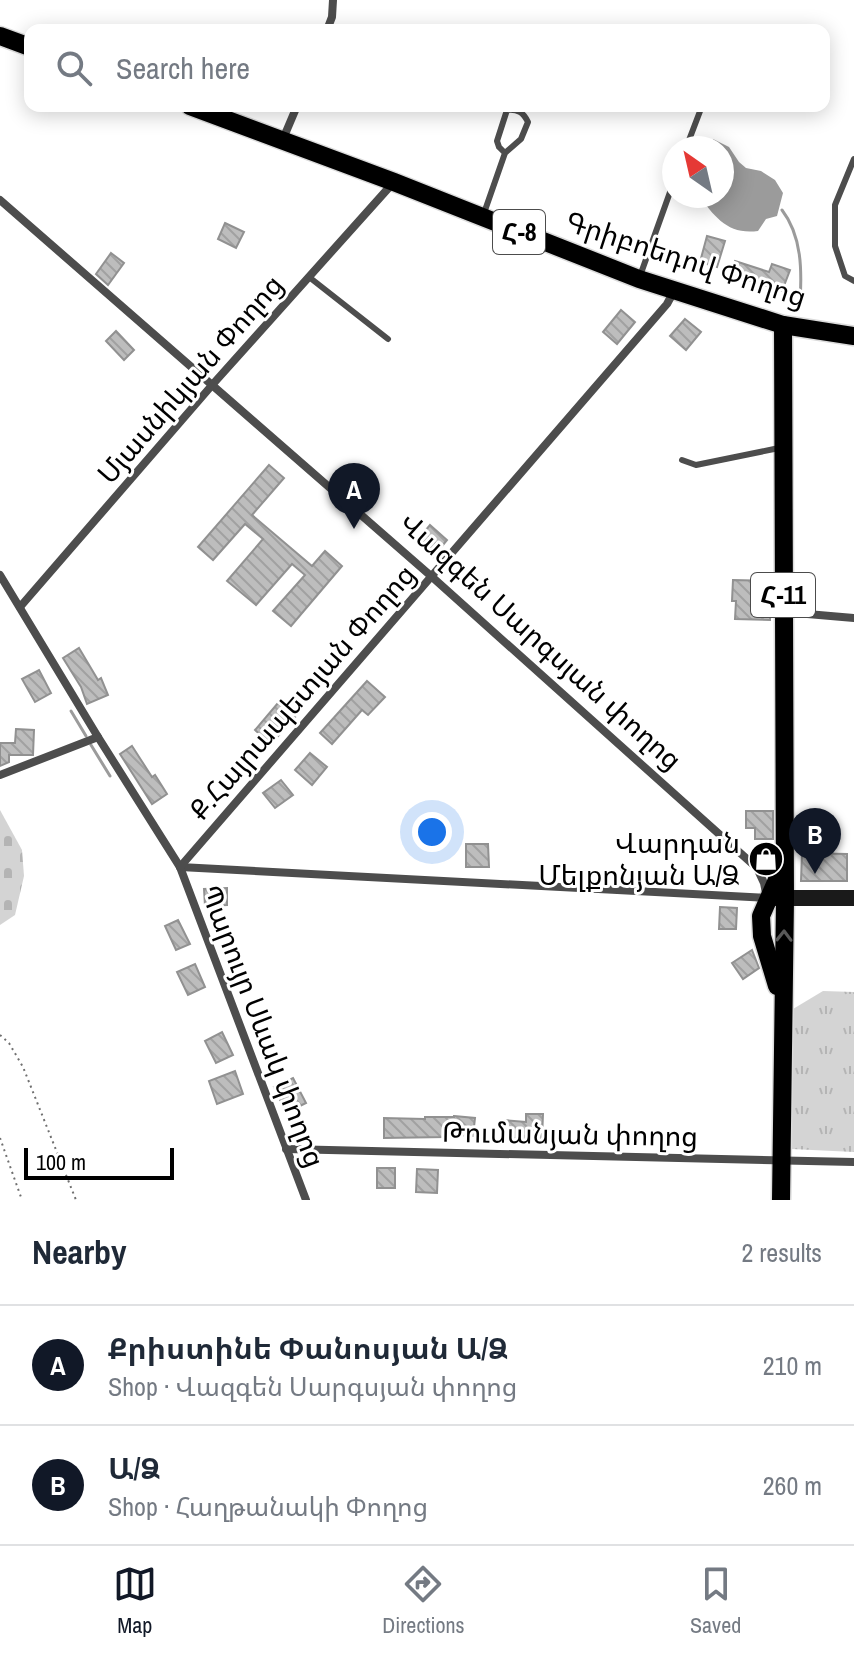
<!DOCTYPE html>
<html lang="en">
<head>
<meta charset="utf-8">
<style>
  body { margin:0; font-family:"Archivo Narrow","Noto Sans Armenian",sans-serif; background:#f2f2f3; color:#1f2937 }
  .compass { position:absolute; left:662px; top:136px; width:72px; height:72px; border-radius:50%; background:#fff; box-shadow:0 4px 20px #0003; rotate:326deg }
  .scale { position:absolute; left:24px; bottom:20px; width:150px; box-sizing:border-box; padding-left:8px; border:4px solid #000; border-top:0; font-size:22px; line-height:28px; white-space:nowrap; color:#000; -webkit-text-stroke:6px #fff; paint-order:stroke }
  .you { position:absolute; left:432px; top:832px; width:28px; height:28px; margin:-20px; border:6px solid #fff; border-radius:50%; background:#1a73e8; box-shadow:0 0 0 12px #1a73e833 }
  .badge { display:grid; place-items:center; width:52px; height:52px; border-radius:50%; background:#111827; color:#fff; font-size:26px; font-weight:700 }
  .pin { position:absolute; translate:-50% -66px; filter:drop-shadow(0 2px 4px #0008) }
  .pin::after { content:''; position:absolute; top:42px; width:28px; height:24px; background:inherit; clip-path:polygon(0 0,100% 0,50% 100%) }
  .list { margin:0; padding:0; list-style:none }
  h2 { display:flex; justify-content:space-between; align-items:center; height:104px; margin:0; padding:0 32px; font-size:34px }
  h2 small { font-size:26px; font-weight:400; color:#747a83 }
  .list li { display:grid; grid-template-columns:52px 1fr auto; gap:24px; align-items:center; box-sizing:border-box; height:120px; padding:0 32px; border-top:2px solid #e0e1e3 }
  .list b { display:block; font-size:30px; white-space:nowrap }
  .list p { margin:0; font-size:26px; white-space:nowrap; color:#747a83 }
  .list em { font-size:26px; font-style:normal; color:#747a83 }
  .icon { flex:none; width:44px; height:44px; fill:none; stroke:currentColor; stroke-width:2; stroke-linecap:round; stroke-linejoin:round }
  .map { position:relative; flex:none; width:854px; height:1200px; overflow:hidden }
  .search { position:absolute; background:#fff; box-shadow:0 4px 20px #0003; left:24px; right:24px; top:24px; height:88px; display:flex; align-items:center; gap:20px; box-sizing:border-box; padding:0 28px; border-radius:16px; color:#747a83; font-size:30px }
  .sheet { height:344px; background:#fff }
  nav { display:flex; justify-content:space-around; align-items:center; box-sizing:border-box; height:112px; border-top:2px solid #e0e1e3; background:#fff; font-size:22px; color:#747a83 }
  nav a { display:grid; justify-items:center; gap:4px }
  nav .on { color:#111827 }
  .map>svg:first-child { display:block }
</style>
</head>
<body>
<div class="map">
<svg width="854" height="1200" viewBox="0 0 854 1200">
  <defs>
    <pattern id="cemetery-stones" width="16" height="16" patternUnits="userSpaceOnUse" patternTransform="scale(2)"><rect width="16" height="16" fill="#d4d4d4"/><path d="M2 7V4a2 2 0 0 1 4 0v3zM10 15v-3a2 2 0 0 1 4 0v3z" fill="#b4b4b4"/></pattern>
    <pattern id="park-tufts" width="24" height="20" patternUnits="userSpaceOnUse" patternTransform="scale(2)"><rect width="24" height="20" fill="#d4d4d4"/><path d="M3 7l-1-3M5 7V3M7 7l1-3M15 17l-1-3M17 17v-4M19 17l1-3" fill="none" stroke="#b4b4b4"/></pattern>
    <pattern id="building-back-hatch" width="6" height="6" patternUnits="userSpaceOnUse" patternTransform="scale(2)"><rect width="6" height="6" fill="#bdbdbd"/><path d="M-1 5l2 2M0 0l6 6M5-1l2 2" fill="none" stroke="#a1a1a1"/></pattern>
  </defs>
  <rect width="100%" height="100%" fill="#fff"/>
  <path fill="url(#cemetery-stones)" d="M0,810L22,850L24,876L15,915L0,925Z"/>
  <path fill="url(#park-tufts)" d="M823,991L854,992V1152L791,1149L793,1009Z"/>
  <path fill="#9b9b9b" d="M713,139L729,147L739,162L746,168L761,171L775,180L783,193L777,216L766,219L758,231C728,235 715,217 699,196H722V148H707Z"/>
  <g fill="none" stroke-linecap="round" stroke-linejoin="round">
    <g stroke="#9b9b9b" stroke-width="3">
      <path d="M782,210C802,236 802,271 800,302"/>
      <path d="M71,711L86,736"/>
      <path d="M91,745L110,776"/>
    </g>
  </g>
  <g fill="url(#building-back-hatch)" stroke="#919191" stroke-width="2">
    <path d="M225,223L244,232L236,248L218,239Z"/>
    <path d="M707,236L725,241L717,267L700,262Z"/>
    <path d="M111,253L124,263L108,285L96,274Z"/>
    <path d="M735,261L769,272L772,264L790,270L782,291L730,274Z"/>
    <path d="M621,310L635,322L617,344L603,332Z"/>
    <path d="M685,319L701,332L686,350L670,336Z"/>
    <path d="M116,331L134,350L124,360L106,341Z"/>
    <path d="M269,465L284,478L252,515L312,566L325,551L342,566L291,626L273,611L305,575L292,564L256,605L227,581L263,539L245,524L213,560L198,547Z"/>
    <path d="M430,525L447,540L433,557L416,542Z"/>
    <path d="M733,580L772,581L770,620L735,619L736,601H732Z"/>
    <path d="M79,648L98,680L101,678L108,695L87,704L81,687L63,658Z"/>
    <path d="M39,670L51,693L35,702L22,679Z"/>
    <path d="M367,681L385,697L368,715L362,710L332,744L320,733Z"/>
    <path d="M278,703L295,717L271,744L255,730Z"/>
    <path d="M16,729L34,730L33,755H9V762L0,766V743H15Z"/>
    <path d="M132,746L152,777L155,775L167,794L152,804L120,754Z"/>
    <path d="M310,753L327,767L312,785L295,770Z"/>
    <path d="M281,780L293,795L275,808L263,793Z"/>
    <path d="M746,811H773V839H755V828H746Z"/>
    <path d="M466,844H488L489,867H466Z"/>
    <path d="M802,853L847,854V881H801Z"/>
    <path d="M227,888V905L205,906L204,889Z"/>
    <path d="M720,907L737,908L736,929H719Z"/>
    <path d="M178,920L190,944L176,950L165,926Z"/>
    <path d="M752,950L759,968L743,979L732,963Z"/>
    <path d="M195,964L205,987L188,995L177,972Z"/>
    <path d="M222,1032L233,1055L216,1063L205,1041Z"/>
    <path d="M235,1071L243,1094L217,1104L209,1081Z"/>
    <path d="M293,1078L306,1103L286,1113L274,1087Z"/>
    <path d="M526,1114H543L542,1139L501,1138L503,1120L526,1122Z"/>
    <path d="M454,1116L475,1118L473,1136L446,1134V1137L384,1138V1118L425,1119V1117H454Z"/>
    <rect x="377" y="1168" width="18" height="20"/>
    <path d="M417,1169L438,1170L437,1193L416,1192Z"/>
  </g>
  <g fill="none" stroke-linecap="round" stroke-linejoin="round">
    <g stroke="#dbdbdb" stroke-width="21">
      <g id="primary">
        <path d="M0,36L30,47"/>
        <path d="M190,106L394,182L639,279L783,325L854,336"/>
        <path d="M777,986L762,936L761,916L783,866"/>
        <path d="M781,1200L785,899L783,325"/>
      </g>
    </g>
    <g stroke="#6f6f6f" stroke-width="2" stroke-dasharray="2 4" stroke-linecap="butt">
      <path d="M0,1035L9,1043L23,1067L76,1200"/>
      <path d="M0,1138L22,1200"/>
    </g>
    <g stroke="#4d4d4d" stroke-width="6">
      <path d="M686,148L702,106"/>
      <path d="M854,159L835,205V246L845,276L854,281"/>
      <path d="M483,216L505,153L521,139L528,122C523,112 518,109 507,110L497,141L499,147L505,153"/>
      <path d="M640,276L674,181"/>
      <path d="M309,277L388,339"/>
      <path d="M682,460L696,465L779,448"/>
    </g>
    <g stroke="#4d4d4d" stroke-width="8">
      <path d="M327,30L332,17L333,0"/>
      <path d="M283,139L297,106"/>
      <path d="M0,200L431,576L757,868L764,883L767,898L180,867"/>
      <path d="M0,575L98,737L180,867L306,1200"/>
      <path d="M20,607L213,384L393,183"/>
      <path d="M784,612L854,618"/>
      <path d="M0,775L98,737"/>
      <path d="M180,867L667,304L674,291"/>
      <path d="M286,1149L854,1162"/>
    </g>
    <path stroke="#1a1a1a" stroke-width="16" d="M772,898H854"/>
    <use href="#primary" stroke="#000" stroke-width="18"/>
  </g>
  <defs><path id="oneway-chevron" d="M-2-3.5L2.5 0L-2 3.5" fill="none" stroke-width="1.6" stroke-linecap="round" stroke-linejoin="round" transform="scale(2)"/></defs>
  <use stroke="#595959" href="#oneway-chevron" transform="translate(784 936) rotate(-89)"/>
  <defs>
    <g id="shop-disc" transform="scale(1.8)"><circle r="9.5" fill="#000" stroke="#fff"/><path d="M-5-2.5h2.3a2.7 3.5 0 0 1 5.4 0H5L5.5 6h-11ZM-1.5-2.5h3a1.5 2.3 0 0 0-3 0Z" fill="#fff"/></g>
  </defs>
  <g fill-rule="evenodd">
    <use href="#shop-disc" x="766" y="859"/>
  </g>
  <g text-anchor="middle" stroke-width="6" stroke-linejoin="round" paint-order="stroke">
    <g fill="#fff" stroke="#4c4c4c" stroke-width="2">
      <rect x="493" y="210" width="52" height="44" rx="6"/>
      <rect x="751" y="573" width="64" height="44" rx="6"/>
    </g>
    <g font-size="26" font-weight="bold" fill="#000">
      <text x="519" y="241">Հ-8</text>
      <text x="783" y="604">Հ-11</text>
    </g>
    <g font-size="28" fill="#000" stroke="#fff">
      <text transform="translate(686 259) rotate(18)" y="10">Գրիբոեդով Փողոց</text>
      <text transform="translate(190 379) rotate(-49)" y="10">Մյասնիկյան Փողոց</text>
      <text transform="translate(541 641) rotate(42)" y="10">Վազգեն Սարգսյան փողոց</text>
      <text transform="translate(302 692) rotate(-49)" y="10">Ք.Հայրապետյան Փողոց</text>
      <text transform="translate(263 1026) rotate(69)" y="10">Պարույր Սևակ փողոց</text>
      <text transform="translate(570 1134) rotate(1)" y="10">Թումանյան փողոց</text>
    </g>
    <g font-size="28" fill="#000" stroke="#fff" text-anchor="end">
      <text x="740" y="853">Վարդան<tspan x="740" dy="32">Մելքոնյան Ա/Ձ</tspan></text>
    </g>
  </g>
</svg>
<svg class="compass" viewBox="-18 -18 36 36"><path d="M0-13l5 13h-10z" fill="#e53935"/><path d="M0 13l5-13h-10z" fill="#747a83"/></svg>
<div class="scale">100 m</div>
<div class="you"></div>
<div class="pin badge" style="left:354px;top:529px">A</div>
<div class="pin badge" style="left:815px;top:874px">B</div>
<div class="search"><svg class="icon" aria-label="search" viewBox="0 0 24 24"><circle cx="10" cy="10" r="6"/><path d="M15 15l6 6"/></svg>Search here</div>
</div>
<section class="sheet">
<h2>Nearby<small>2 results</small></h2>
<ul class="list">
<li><span class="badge">A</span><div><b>Քրիստինե Փանոսյան Ա/Ձ</b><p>Shop · Վազգեն Սարգսյան փողոց</p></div><em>210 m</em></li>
<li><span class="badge">B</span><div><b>Ա/Ձ</b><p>Shop · Հաղթանակի Փողոց</p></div><em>260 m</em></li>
</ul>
</section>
<nav>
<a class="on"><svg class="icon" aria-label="map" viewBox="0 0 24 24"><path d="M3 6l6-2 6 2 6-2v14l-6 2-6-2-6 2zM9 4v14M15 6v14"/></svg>Map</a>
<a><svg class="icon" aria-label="directions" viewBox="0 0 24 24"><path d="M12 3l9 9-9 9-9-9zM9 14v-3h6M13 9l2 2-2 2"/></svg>Directions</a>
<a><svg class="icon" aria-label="saved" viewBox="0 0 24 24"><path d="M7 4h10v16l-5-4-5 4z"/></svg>Saved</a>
</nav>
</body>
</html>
